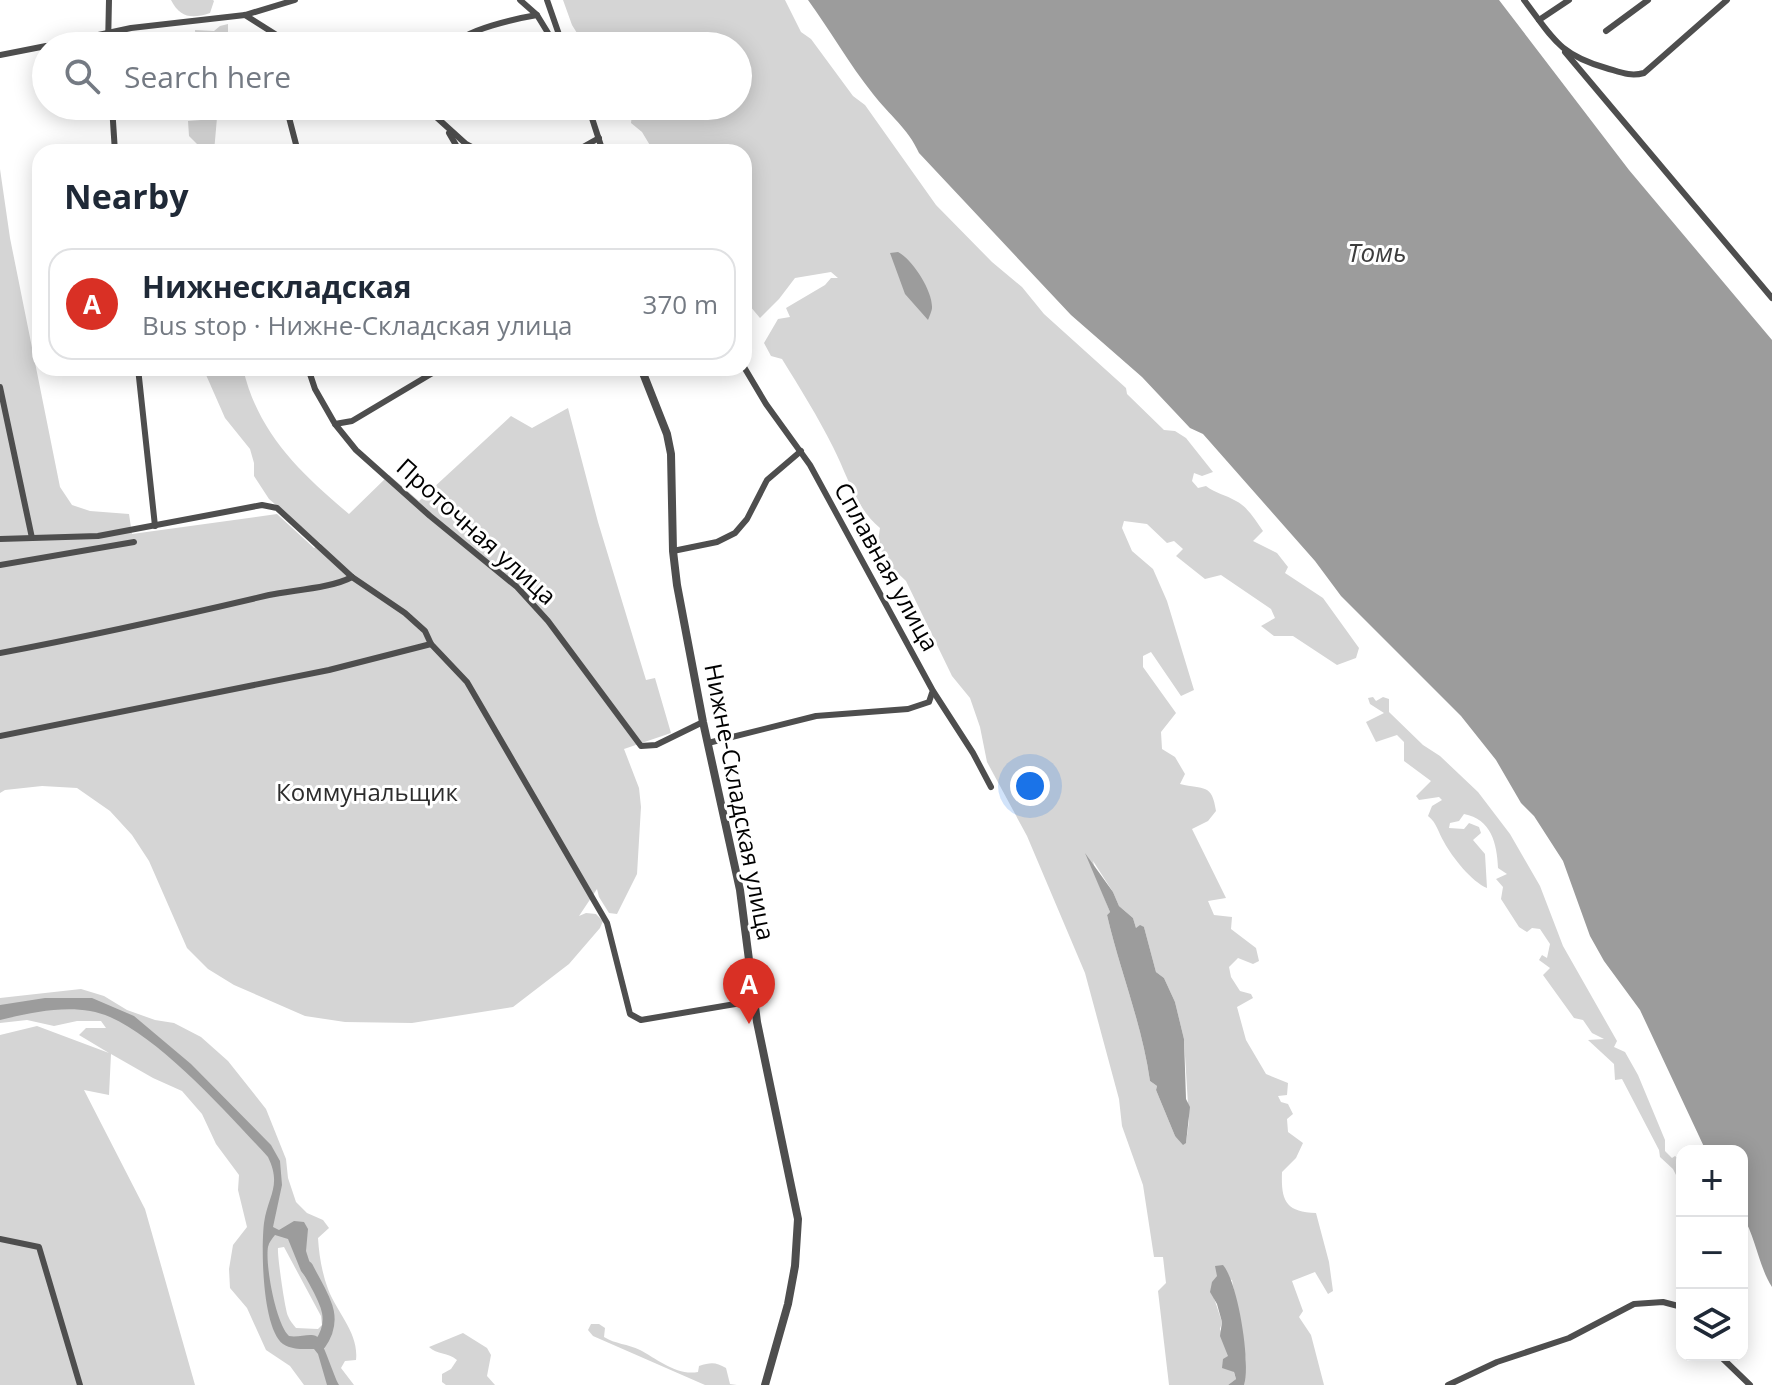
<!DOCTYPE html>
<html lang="en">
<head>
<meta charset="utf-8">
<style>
  body { margin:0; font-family:"Open Sans",sans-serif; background:#f6f6f7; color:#1f2937 }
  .controls { position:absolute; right:24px; bottom:24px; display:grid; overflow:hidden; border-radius:16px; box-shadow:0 4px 20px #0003 }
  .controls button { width:72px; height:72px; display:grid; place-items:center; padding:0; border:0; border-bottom:2px solid #e0e1e3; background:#fff; color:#1f2937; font:40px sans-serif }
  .you { position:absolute; left:1030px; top:786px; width:28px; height:28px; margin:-20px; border:6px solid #fff; border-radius:50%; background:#1a73e8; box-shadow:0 0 0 12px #1a73e833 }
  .badge { display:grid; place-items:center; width:52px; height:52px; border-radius:50%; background:#d93025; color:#fff; font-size:26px; font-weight:700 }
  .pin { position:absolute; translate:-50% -66px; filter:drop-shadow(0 2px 4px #0008) }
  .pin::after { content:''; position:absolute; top:42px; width:28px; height:24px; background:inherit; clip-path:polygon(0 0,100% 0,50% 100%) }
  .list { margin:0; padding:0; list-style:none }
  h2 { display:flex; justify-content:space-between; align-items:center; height:104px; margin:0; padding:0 32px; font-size:34px }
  h2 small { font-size:26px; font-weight:400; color:#747a83 }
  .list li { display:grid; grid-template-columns:52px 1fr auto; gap:24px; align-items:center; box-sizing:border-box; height:112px; margin:0 16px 16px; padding:0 16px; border:2px solid #e0e1e3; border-radius:24px }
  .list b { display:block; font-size:30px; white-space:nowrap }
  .list p { margin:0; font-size:26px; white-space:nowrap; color:#747a83 }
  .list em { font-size:26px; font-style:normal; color:#747a83 }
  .icon { flex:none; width:44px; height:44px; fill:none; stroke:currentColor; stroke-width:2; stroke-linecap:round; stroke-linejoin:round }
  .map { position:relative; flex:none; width:1772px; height:1385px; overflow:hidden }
  .search { position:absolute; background:#fff; box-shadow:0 4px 20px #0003; left:32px; top:32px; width:720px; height:88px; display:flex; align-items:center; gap:20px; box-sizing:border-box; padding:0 28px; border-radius:44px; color:#747a83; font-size:30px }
  .panel { position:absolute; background:#fff; box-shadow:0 4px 20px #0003; left:32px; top:144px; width:720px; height:232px; border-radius:24px }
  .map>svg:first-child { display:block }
</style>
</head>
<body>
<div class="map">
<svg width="1772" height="1385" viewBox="0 0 1772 1385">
  <rect width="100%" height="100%" fill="#fff"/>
  <g fill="#d5d5d5" fill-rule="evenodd">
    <path d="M171,0H213L214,1L210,13C192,19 180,18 171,0Z"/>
    <path d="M563,0H785L801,32L811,39L853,96L865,105L936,205L992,262L1022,287L1044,314L1126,388L1127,394L1164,430L1175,431L1186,438L1213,472L1202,476L1194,473L1192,481L1198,488L1206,486C1215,493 1226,495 1236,501C1248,507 1255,520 1263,531L1253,541L1277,553L1288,567L1285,573L1323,598L1359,648L1356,658L1337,665L1293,636H1274L1261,626L1275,618L1271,609L1221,575L1205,579L1176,556L1183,549L1174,541L1167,543L1147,524L1124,521L1122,528L1132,551L1153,569L1167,601L1194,690L1181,696L1151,652L1143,656V667L1176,713L1161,732L1162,749L1175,757L1185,774L1180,784C1204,790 1212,783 1216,811L1208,821L1192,829L1226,898L1208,901L1214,915L1232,917L1231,929L1256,948L1259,961L1253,964L1238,958L1229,967L1231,977L1240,991L1251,994L1253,998L1237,1007L1246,1040L1266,1074L1288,1083L1287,1095L1278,1096L1281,1102L1288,1104L1293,1114L1287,1119L1288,1132L1303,1143L1296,1158L1282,1172C1281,1200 1285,1212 1316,1213L1329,1262L1333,1291L1328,1294L1315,1272L1292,1281L1303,1311L1299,1317L1311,1335L1324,1385H1244L1246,1360L1232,1280L1217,1276L1213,1295L1222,1322L1220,1329L1236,1379L1228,1385H1169L1158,1291L1166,1283L1163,1257H1154L1143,1185L1122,1126L1119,1099L1085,973L1027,836L987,762L980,727L970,698L952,676L906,581L885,561L878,541L880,528C856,509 847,474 833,447C818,417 800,388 782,359L771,356L764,343L778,319L790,317L786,308L825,285L831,278H838L831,272L795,278L779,299L760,318L744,299V152H654L642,132L631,123L633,106H738V46H585L572,25ZM1093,861L1113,892L1119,906L1133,918L1136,928L1144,927L1156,972L1164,978L1175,1002L1184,1039L1189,1121L1186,1143L1175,1136L1156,1090L1157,1086L1150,1081C1142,1024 1120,971 1107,915L1110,912L1098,882Z"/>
    <path d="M228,24V33L217,38V46H196L195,30L214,31L220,26Z"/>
    <path d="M201,106H218L214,152H195L197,144L189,136L188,121L201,120Z"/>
    <path d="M0,169L10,238L60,487L72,505L90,511L129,514L132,534L277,514L314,548L321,544L269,499L254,476V463L250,449L225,418L203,368H243C257,432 301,474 349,514L389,475L419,501L511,416L532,428L568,408L598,522L646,680L655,678L671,733L624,749L639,788L641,807L637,874L617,914L609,913L599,897L597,889L579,916L586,913L596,914L603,921L600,928L569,964L513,1007L412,1023L345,1022L305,1016L234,985L208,969L187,948L149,861L132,835L110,811L77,788L42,786L5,790L0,793Z"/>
    <path d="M1373,697L1376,701L1383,697L1389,699V712L1423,745L1440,756L1478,792L1510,834L1540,886L1563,946L1617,1041L1614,1047L1625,1052L1638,1075L1665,1140V1151L1672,1158L1675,1156L1680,1160L1682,1187L1673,1169L1660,1157L1659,1150L1622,1079L1615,1080L1614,1064L1588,1040L1604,1039L1592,1033L1583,1020L1574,1018L1543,975L1550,968L1539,960L1542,955L1547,958L1550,944L1540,929L1532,928L1527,932L1519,927L1501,899L1503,887L1496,879L1507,874L1498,868C1497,843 1491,819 1464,814L1459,821L1450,823L1449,828L1464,829L1469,823L1479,827L1481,833L1473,840L1485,854L1487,888C1472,882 1452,857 1444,842C1438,832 1437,823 1428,816L1432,806L1442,800L1439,797L1419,800L1416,796L1431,781L1404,761V742L1397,735L1376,742L1366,722L1384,713L1370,704L1368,698Z"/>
    <path d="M81,989L104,996L127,1010L155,1020L174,1023L201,1037L228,1061L266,1109L286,1159L288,1178L296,1202L307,1213L323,1220L329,1228L318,1238C319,1255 322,1273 328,1289C337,1313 359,1333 356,1360L345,1361L341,1368L354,1385H304L290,1366L266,1350L247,1308L230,1288L229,1269L233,1245L247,1227L238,1190L239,1175L216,1144L202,1114L182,1091L153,1078L111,1054L109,1095L84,1090L145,1209L195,1385H0V1035L37,1026L109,1053L79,1035L86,1028H106L101,1021H77L54,1026L27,1020L0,1023V998ZM284,1247L321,1316L322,1325L318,1329L296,1328C293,1324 290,1321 288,1316C285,1310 277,1254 278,1248Z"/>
    <path d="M591,1324H599L605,1328L604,1337C615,1344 628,1344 640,1350C657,1359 677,1376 698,1372L699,1366C711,1362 716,1362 726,1368L730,1384L737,1385H705L593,1336L588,1330Z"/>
    <path d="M463,1333L487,1348L491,1355L487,1376L495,1385H446L442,1382V1374L451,1369L457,1360C448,1352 437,1355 429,1347Z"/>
  </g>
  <g fill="#9c9c9c">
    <path d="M808,0H1499L1629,170L1772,340V1287C1758,1265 1756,1237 1742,1215V1151H1706L1640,1010L1604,961L1590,936L1563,861L1534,816L1521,803L1496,760L1461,716L1341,596L1315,561L1203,434L1190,428L1142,377L1071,315L919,153C908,128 889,115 873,94C849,64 830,30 808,0Z"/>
    <path d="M898,252C912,259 933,291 932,308C932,310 929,318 928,320L905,294L890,253Z"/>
    <path d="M1085,853L1113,892L1119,906L1133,918L1136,928L1140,925L1144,927L1156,972L1164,978L1175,1002L1184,1039L1186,1099L1190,1107L1186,1143L1183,1145L1175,1136L1156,1090L1157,1086L1150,1081C1142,1024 1120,971 1107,915L1110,912Z"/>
    <path d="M45,998H92L134,1016L191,1064L271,1145L280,1161L282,1185L273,1227L279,1230L294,1221L304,1222L308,1229L306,1251L315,1279L308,1280L301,1271L288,1239L275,1235C272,1239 269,1242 268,1247C265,1265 276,1324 289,1336C298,1338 309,1333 316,1336C323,1339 333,1375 339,1385H327L318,1354L314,1349C304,1349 292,1350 283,1344C262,1328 261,1248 264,1223C268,1195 282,1186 268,1157C229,1115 161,1039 110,1017C76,1002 34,1012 0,1020V1005Z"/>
    <path d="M1223,1265C1238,1282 1251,1364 1244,1385H1228L1236,1379L1234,1372L1222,1368L1223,1359L1228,1356L1220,1336L1222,1322L1217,1304L1210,1292L1212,1282L1217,1276L1215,1266Z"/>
  </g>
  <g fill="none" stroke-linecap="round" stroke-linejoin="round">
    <path stroke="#9c9c9c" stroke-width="12" d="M307,1267C321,1295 340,1316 320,1344"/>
    <g stroke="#4e4e4e" stroke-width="6">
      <path d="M520,0L537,15L556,46"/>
      <path d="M547,0L563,46"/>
      <path d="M1524,0C1553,38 1558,54 1606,68C1620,72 1630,77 1644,73L1727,0"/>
      <path d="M245,15L294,46"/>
      <path d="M1539,20L1569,0"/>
      <path d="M1606,31L1648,0"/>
      <path d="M47,46L131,28L245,15L295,0"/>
      <path d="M108,46L109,0"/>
      <path d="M454,46C462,30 519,18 537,15"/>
      <path d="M1565,52L1772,298"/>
      <path d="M0,55L46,46"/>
      <path d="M112,106L115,152"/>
      <path d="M286,106L298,152"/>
      <path d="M424,106L466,144L481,152"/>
      <path d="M588,106L603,152"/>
      <path d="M449,133L460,152"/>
      <path d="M574,152L599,138"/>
      <path d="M744,367L766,404L810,465L933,691L973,753L991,787"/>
      <path d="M138,368L155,526"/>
      <path d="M308,368L315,389L335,424L356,450L430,516L517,587L548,621L641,746L656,745L703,722"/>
      <path d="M0,387L32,538"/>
      <path d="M335,424L352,421L441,368"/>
      <path d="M0,539L98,536L262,505L277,508L352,577L405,613L425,631L431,644L467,682L607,923L630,1014L641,1020L753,1001"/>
      <path d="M673,551L717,542L735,533L747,519L767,480L801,451"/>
      <path d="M0,565L134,542"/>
      <path d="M0,653C90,636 180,616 269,595C294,590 332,588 352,577"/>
      <path d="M0,736L329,670L431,644"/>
      <path d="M708,743L816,716L908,709L929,702L932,693"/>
      <path d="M0,1239L39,1247L80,1385"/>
      <path d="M1719,1355L1750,1385"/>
      <path d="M1448,1385L1497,1362L1569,1338L1634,1304L1663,1302L1682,1307"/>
    </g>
    <path stroke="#4e4e4e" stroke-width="8" d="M641,368L667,434L671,454L673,551L677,585L703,722L740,890L757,1022L798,1219L795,1266L788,1304L765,1385"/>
  </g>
  <g text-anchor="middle" stroke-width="6" stroke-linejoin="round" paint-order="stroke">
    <g font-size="24" fill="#000" stroke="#fff">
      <text transform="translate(476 532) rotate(42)" y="8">Проточная улица</text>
      <text transform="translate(886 567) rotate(61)" y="8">Сплавная улица</text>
      <text transform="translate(739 802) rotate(79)" y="8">Нижне-Складская улица</text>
    </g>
    <g font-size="24" fill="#2c2c2c" stroke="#fff">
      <text x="367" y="801">Коммунальщик</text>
    </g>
    <g font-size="26" font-style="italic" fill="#3d3d3d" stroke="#fff">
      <text x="1377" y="262">Томь</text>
    </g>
  </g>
</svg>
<div class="controls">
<button>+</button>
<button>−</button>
<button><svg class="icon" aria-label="layers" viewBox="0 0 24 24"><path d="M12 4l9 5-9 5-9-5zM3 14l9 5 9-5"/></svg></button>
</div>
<div class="you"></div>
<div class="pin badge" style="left:749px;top:1024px">A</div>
<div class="search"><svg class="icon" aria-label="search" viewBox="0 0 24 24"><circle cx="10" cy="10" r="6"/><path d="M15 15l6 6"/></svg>Search here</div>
<section class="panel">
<h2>Nearby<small></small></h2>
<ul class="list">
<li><span class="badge">A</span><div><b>Нижнескладская</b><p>Bus stop · Нижне-Складская улица</p></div><em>370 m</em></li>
</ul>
</section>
</div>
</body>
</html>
